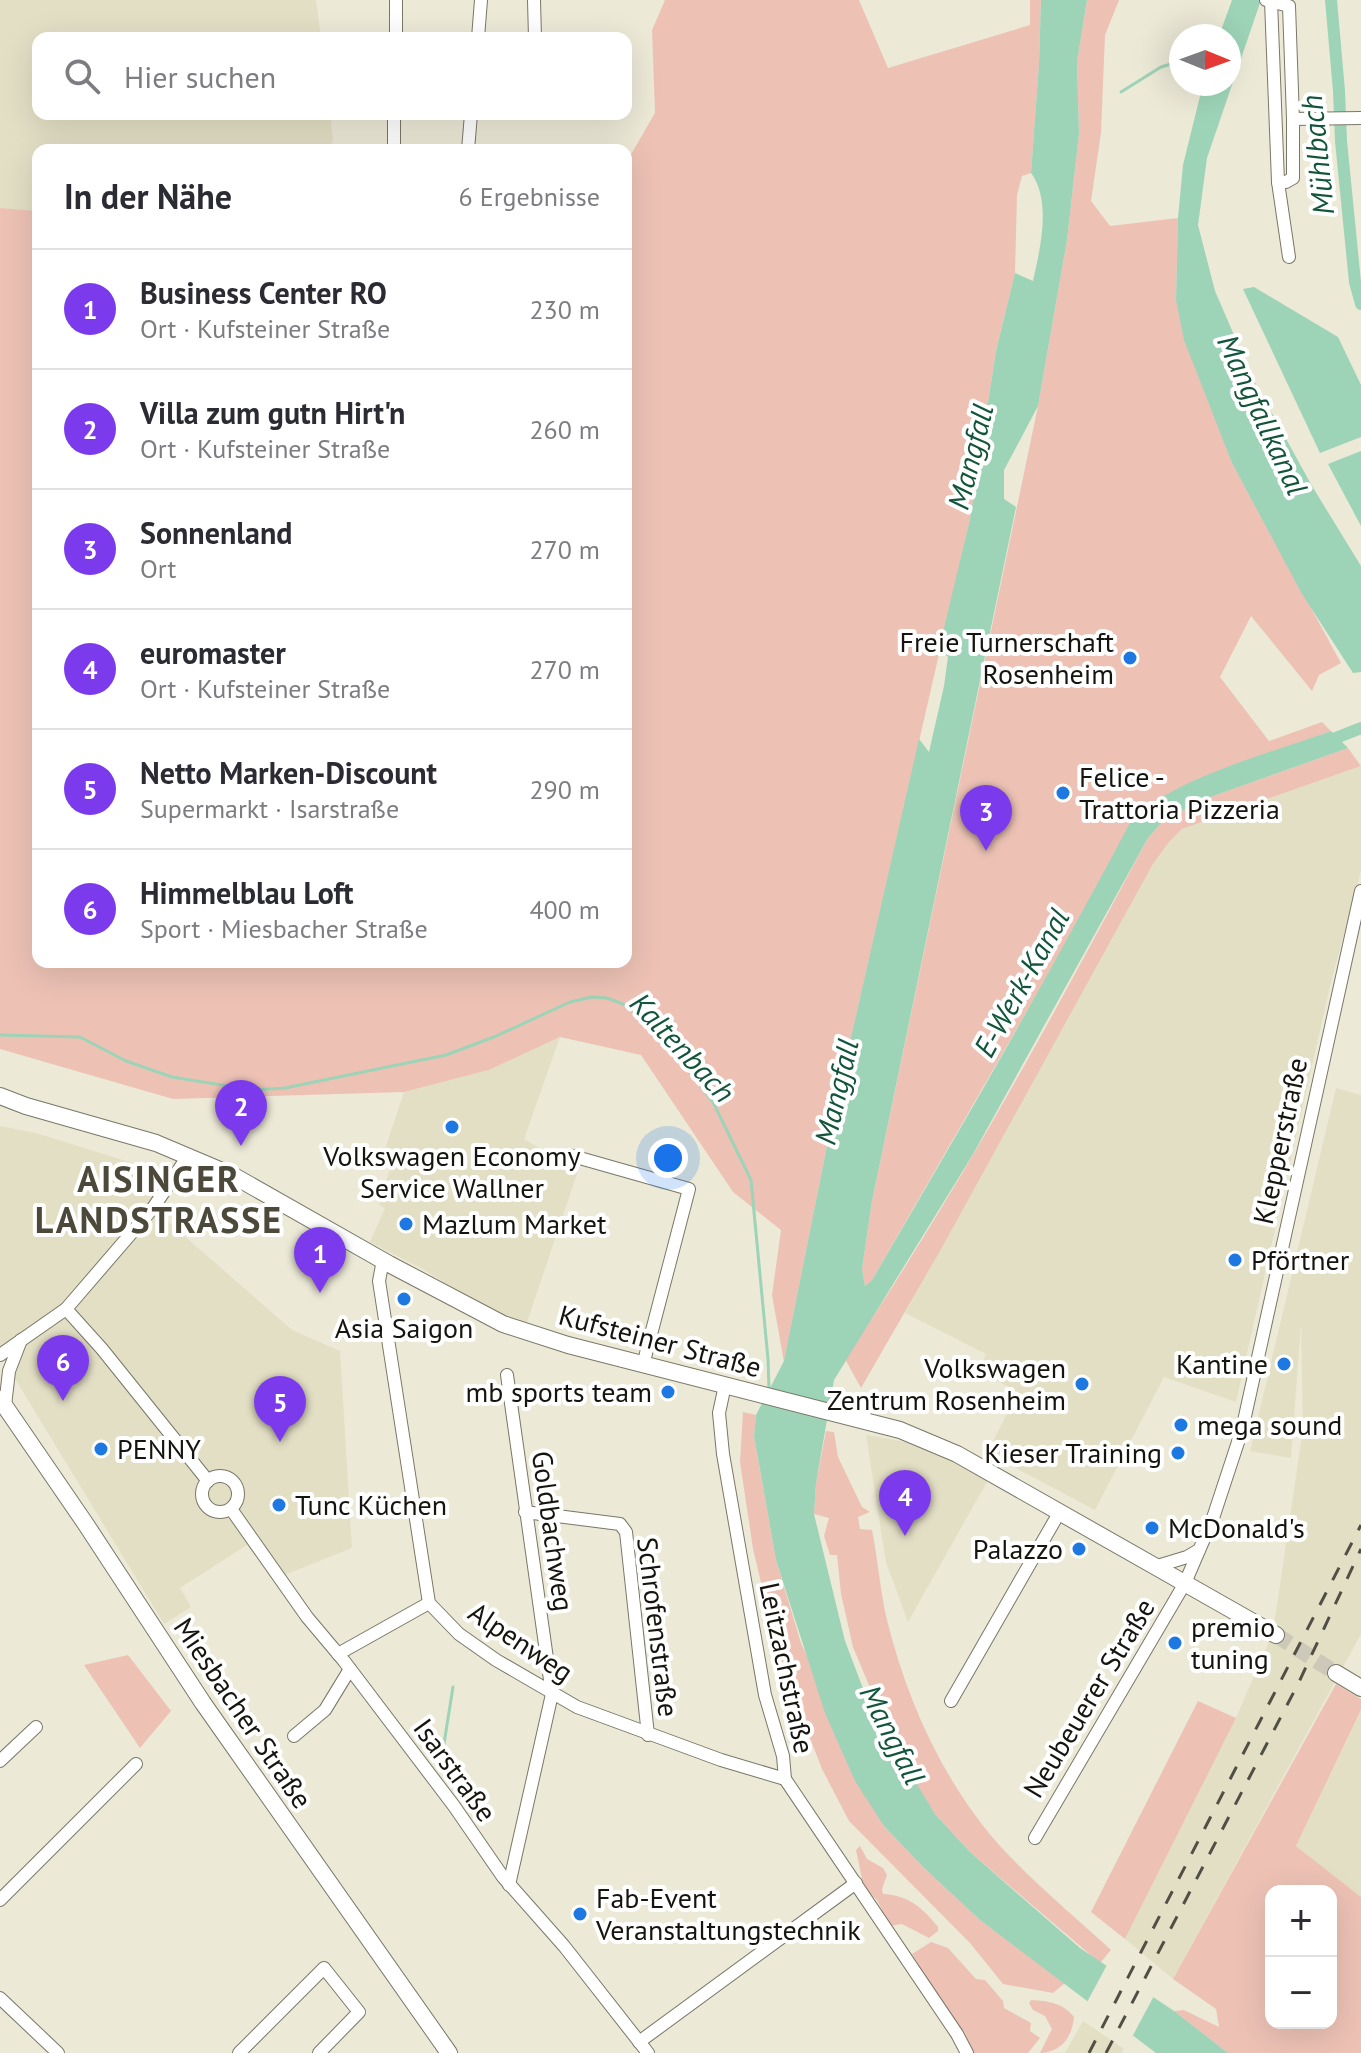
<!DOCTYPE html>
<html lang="de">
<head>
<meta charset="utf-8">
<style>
  body { margin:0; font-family:"PT Sans",sans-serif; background:#f2f2f3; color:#2b2b33 }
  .controls { position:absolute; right:24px; bottom:24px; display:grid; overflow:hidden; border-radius:16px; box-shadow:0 8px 32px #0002 }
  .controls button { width:72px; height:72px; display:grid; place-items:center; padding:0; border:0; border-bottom:2px solid #e1e1e2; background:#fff; color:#2b2b33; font:40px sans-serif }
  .compass { position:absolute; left:1169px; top:24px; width:72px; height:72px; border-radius:50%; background:#fff; box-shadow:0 8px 32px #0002; rotate:91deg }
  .you { position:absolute; left:668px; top:1158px; width:28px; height:28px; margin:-20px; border:6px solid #fff; border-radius:50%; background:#1a73e8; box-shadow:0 0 0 12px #1a73e833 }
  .badge { display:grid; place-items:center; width:52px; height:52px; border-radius:50%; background:#7c3aed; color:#fff; font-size:26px; font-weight:700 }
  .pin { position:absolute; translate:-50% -66px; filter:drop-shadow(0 2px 4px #0008) }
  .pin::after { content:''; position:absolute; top:42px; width:28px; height:24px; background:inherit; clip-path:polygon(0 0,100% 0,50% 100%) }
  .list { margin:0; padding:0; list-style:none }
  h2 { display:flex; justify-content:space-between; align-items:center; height:104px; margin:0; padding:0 32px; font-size:34px }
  h2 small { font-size:26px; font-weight:400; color:#7c7c81 }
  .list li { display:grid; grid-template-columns:52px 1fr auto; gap:24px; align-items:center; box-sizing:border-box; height:120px; padding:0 32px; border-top:2px solid #e1e1e2 }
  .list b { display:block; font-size:30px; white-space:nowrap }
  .list p { margin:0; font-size:26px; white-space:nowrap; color:#7c7c81 }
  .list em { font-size:26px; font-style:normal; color:#7c7c81 }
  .icon { flex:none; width:44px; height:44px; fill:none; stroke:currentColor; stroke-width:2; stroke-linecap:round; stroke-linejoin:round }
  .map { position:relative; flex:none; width:1361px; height:2053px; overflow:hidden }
  .search { position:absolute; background:#fff; box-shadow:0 8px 32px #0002; left:32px; top:32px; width:600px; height:88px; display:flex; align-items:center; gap:20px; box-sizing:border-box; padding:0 28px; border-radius:16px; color:#7c7c81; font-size:30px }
  .panel { position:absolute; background:#fff; box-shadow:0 8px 32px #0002; left:32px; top:144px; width:600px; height:824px; border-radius:16px }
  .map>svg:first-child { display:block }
</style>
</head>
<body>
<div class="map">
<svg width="1361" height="2053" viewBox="0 0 1361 2053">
  <rect width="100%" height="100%" fill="#ece9d7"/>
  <g fill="#e3dfc5">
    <path d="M0,0H316L321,38H38V114H330L333,139L330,150H38V211L0,208Z"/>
    <path d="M1361,766V871L1331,982L1236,1402L1164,1377L1095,1510L987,1453L1018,1392L979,1371L986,1354L905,1313L1153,864L1169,842L1182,829Z"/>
    <path d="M560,1037L524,1139L578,1171L526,1325L469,1298L421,1268L370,1242L385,1208L379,1205L393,1159L383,1155L404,1092L489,1070Z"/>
    <path d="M1336,1088L1361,1095V1634L1173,1979L1125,1939L1236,1718L1273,1632L1303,1429L1301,1324L1291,1458L1250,1451Z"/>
    <path d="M0,1126L36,1133L168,1174L165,1219L292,1330L340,1351L352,1548L274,1579L247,1545L180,1588L191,1607L164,1624L0,1354Z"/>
    <path d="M866,1435L924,1445L988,1480L908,1622L886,1562Z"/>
    <path d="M1361,1711V1897L1296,1846Z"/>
    <path d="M1083,2021L1124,2049L1122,2053H1065Z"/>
  </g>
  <g fill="#edc2b5" fill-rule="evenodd">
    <path d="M665,0H859L888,68L1030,25V0H1041L1039,64L1031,173L1022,176L1017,195L1015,273L996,351L970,519L832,1121L784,1362L772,1295L781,1230L733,1192L641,1055L560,1037L489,1070L404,1092L173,1099L0,1049V208L38,211V962H626V163L655,113L652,30Z"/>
    <path d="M1087,0H1119L1105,35L1101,133L1091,201L1110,226L1178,218L1176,300L1232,463L1341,663L1319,675L1312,691L1251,616L1220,677L1269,741L1322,722L1331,731L1196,780L1145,807L1132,821L1079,921L872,1280L865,1286L862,1269L872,1201L1038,406L1067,240L1079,134L1077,62Z"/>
    <path d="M1348,748L1361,766L1182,829L1169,842L1153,864L940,1251L861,1388L845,1359C957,1193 1054,1015 1148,838L1163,821L1202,800Z"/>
    <path d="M743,1412L756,1415L754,1436L776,1560L801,1643L884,1826L923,1867L980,1920L1065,1983L1053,1993L1003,1984L970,1943L849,1821L822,1769L780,1661L753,1549L740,1462Z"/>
    <path d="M826,1431L834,1432L838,1457L862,1507L870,1512L858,1517L860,1529L872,1530C878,1560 880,1590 887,1620C905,1692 935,1763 981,1823C1014,1867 1070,1912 1111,1950L1100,1963L970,1852L935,1814L920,1793L901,1762L853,1647L841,1594L837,1555H830L824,1536L829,1518L814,1514L816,1483Z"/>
    <path d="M128,1655L171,1711L140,1748L84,1665Z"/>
    <path d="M1336,1684L1361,1699V1710L1296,1846L1361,1897V2053H1228L1174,2011L1184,2010L1219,2027L1216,2009L1173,1979ZM1271,1891H1331V2023H1271Z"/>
    <path d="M1198,1701L1236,1718L1125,1939L1091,1912Z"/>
    <path d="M860,1846L867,1859L883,1868L887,1875L882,1889L883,1894C908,1895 923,1908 938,1927V1931L929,1938L902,1924L890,1926L877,1900L864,1888L856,1850Z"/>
    <path d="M931,1942L948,1948L976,1979L985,1980L1003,2001L1004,2008L1031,2023L1030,2031L1040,2038L1028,2053H971L918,1971L919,1965L912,1954Z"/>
    <path d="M1031,2000C1049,2001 1063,2003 1074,2017C1072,2037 1062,2052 1040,2053L1052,2029L1045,2016L1033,2010L1029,2003Z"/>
  </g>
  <g fill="#9dd3b7">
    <path d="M1041,0H1087L1077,62L1079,134L1067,240L1038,406L1004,470V499L1016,507L872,1201L862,1269L865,1286L872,1280C961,1128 1049,976 1131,821C1172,778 1274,752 1331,731L1348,748L1202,800L1163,821L1148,838L972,1156L834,1380L816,1483L814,1514L845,1641L870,1707L935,1814L970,1852L1080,1948L1174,2011L1228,2053H1156L980,1920L923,1867L884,1826L855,1781L825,1713L776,1560L754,1436L756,1415L784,1361L832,1121L919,739L929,752L944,686L948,657L939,649L970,519L996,351L1015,273L1033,281C1040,249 1052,201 1031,173L1039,64Z"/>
    <path d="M1232,0H1261L1207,158L1198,225L1215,291L1253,379L1312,486L1361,566V672L1353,673L1302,594L1232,463L1184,340L1176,300L1178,218L1183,165L1203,84H1229V36H1219Z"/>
    <path d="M1254,287L1338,337L1361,385V437L1320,453L1243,289Z"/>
    <path d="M1361,451V526L1328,464Z"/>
  </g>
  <path fill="#ece9d7" d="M1108,1963L1155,1994L1131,2039L1086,2004Z"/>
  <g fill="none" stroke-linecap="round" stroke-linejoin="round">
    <g stroke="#9dd3b7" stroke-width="3">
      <path d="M1121,92L1161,67L1181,61"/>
      <path d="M0,1035L80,1037L126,1061L172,1077L253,1090L285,1088L446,1055L494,1037L570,1002L592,997L607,998L623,1004L635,1013L693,1076L713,1102L751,1180L768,1359L769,1390"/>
      <path d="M442,1756L453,1687"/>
    </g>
    <g stroke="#9dd3b7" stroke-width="12">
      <path d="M1331,0L1339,91L1341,141L1355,282L1361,304"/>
      <path d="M1323,743L1361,728"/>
    </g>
    <path stroke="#ccc9b9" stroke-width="16" stroke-dasharray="16 8" stroke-linecap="butt" d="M1276,1635L1336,1673"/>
    <g stroke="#797767" stroke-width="14">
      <g id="minor">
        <path d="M534,0L535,38"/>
        <path d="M1266,0L1289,6L1293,119"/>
        <path d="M1271,1L1278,182"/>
        <path d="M396,38V0"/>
        <path d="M478,38L481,0"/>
        <path d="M394,150V114"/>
        <path d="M468,150L471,114"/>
        <path d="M1289,257L1278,182H1286L1293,178V119L1361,118"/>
        <path d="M569,1155L689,1189L643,1365"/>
        <path d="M383,1260L379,1281L429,1603L459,1634L496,1660L577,1707L721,1760L785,1779"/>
        <path d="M66,1309L102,1349L208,1481"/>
        <path d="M0,1355L66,1309L153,1208L188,1156"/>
        <path d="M507,1375L552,1694L509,1885"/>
        <path d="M725,1385L719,1413L723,1454L765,1695L783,1756L785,1779L957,2034L967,2053"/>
        <path d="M5,1406L9,1371L21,1340"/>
        <circle cx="220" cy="1494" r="18"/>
        <path d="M231,1509L307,1617L344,1661L454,1806L503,1877L564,1946L648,2053"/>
        <path d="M525,1512L620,1524L626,1532L648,1735"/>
        <path d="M1154,1567L1187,1557L1199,1550"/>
        <path d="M338,1654L429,1603"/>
        <path d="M951,1701L1059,1513"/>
        <path d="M294,1736L325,1710L350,1669"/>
        <path d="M0,1761L36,1727"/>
        <path d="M1035,1838L1185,1583L1213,1518L1242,1430L1361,891"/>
        <path d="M0,1900L136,1764"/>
        <path d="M0,1998L58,2053"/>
        <path d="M639,2042L856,1883"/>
        <path d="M239,2053L324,1968L359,2012L319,2053"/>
      </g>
    </g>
    <g stroke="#797767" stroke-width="18">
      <g id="major">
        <path d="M0,1096L26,1106L156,1143L234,1176L389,1264L503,1324L568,1345L900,1430L957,1454L1276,1635"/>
        <path d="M0,1399L85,1523L203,1703L449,2053"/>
        <path d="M1336,1673L1361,1688"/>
      </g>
    </g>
    <use href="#minor" stroke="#fff" stroke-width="12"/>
    <use href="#major" stroke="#fff" stroke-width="16"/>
    <g stroke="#514f45" stroke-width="3" stroke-dasharray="14 14" stroke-linecap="butt">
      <path d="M1089,2053L1361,1525"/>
      <path d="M1106,2053L1299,1682L1361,1549"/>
    </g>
  </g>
  <g fill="#1d78e2" stroke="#fff" stroke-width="3">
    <circle cx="1130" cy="658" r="8"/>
    <circle cx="1063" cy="793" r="8"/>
    <circle cx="452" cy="1127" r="8"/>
    <circle cx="406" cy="1224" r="8"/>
    <circle cx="1235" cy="1260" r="8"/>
    <circle cx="404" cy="1299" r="8"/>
    <circle cx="1284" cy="1364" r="8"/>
    <circle cx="1082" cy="1384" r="8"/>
    <circle cx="668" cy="1392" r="8"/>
    <circle cx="1181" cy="1425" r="8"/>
    <circle cx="101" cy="1449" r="8"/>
    <circle cx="1178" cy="1453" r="8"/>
    <circle cx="279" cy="1505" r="8"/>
    <circle cx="1152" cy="1528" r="8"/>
    <circle cx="1079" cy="1549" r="8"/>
    <circle cx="1175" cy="1643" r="8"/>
    <circle cx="580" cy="1914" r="8"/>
  </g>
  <g text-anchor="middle" stroke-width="8" stroke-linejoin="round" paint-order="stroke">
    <g font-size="28" fill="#16140e" stroke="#fff" text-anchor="start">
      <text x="1114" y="652" text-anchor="end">Freie Turnerschaft<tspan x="1114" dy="32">Rosenheim</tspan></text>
      <text x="1079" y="787">Felice -<tspan x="1079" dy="32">Trattoria Pizzeria</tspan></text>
      <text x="452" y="1166" text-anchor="middle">Volkswagen Economy<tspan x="452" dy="32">Service Wallner</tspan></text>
      <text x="422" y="1234">Mazlum Market</text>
      <text x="1251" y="1270">Pförtner</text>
      <text x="404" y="1338" text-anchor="middle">Asia Saigon</text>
      <text x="1268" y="1374" text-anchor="end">Kantine</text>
      <text x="1066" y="1378" text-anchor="end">Volkswagen<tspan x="1066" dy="32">Zentrum Rosenheim</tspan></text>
      <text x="652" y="1402" text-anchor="end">mb sports team</text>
      <text x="1197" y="1435">mega sound</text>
      <text x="117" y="1459">PENNY</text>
      <text x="1162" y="1463" text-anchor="end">Kieser Training</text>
      <text x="295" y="1515">Tunc Küchen</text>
      <text x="1168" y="1538">McDonald's</text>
      <text x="1063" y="1559" text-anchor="end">Palazzo</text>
      <text x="1191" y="1637">premio<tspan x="1191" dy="32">tuning</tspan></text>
      <text x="596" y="1908">Fab-Event<tspan x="596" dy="32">Veranstaltungstechnik</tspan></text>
    </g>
    <g font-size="28" fill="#16140e" stroke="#fff">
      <text transform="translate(1280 1141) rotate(-78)" y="10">Klepperstraße</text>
      <text transform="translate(660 1341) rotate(15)" y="10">Kufsteiner Straße</text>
      <text transform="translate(553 1531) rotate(82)" y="10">Goldbachweg</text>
      <text transform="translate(658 1627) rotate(83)" y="10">Schrofenstraße</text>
      <text transform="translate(521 1642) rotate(34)" y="10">Alpenweg</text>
      <text transform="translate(787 1668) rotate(78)" y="10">Leitzachstraße</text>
      <text transform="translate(1089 1698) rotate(-59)" y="10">Neubeuerer Straße</text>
      <text transform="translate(243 1713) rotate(56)" y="10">Miesbacher Straße</text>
      <text transform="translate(455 1770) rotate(54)" y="10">Isarstraße</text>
    </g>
    <g font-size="30" font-style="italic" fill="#13553b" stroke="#fff">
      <text transform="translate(1318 155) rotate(-96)" y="10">Mühlbach</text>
      <text transform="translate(1262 415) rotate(65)" y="10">Mangfallkanal</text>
      <text transform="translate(971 457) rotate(-76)" y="10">Mangfall</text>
      <text transform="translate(1022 983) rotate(-61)" y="10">E-Werk-Kanal</text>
      <text transform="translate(682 1048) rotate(47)" y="10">Kaltenbach</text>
      <text transform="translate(837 1092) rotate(-77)" y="10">Mangfall</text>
      <text transform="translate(892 1735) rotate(63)" y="10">Mangfall</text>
    </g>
    <g font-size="36" font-weight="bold" letter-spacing="2" fill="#4c493a" stroke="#fff">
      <text x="159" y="1192">AISINGER<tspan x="159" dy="41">LANDSTRASSE</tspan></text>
    </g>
  </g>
</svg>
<div class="controls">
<button>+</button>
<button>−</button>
</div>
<svg class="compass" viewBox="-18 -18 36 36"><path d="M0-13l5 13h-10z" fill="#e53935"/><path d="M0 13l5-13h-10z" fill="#7c7c81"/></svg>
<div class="you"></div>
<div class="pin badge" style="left:320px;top:1293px">1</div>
<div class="pin badge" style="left:241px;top:1146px">2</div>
<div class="pin badge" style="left:986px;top:851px">3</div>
<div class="pin badge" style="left:905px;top:1536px">4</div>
<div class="pin badge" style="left:280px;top:1442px">5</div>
<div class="pin badge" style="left:63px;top:1401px">6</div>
<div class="search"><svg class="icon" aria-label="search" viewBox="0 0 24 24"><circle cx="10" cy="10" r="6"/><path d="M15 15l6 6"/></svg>Hier suchen</div>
<section class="panel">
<h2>In der Nähe<small>6 Ergebnisse</small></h2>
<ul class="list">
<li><span class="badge">1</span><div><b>Business Center RO</b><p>Ort · Kufsteiner Straße</p></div><em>230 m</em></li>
<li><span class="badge">2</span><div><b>Villa zum gutn Hirt'n</b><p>Ort · Kufsteiner Straße</p></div><em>260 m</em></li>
<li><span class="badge">3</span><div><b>Sonnenland</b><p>Ort</p></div><em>270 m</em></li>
<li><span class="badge">4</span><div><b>euromaster</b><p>Ort · Kufsteiner Straße</p></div><em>270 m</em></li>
<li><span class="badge">5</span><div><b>Netto Marken-Discount</b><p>Supermarkt · Isarstraße</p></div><em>290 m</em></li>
<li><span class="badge">6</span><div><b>Himmelblau Loft</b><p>Sport · Miesbacher Straße</p></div><em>400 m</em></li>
</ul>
</section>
</div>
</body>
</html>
